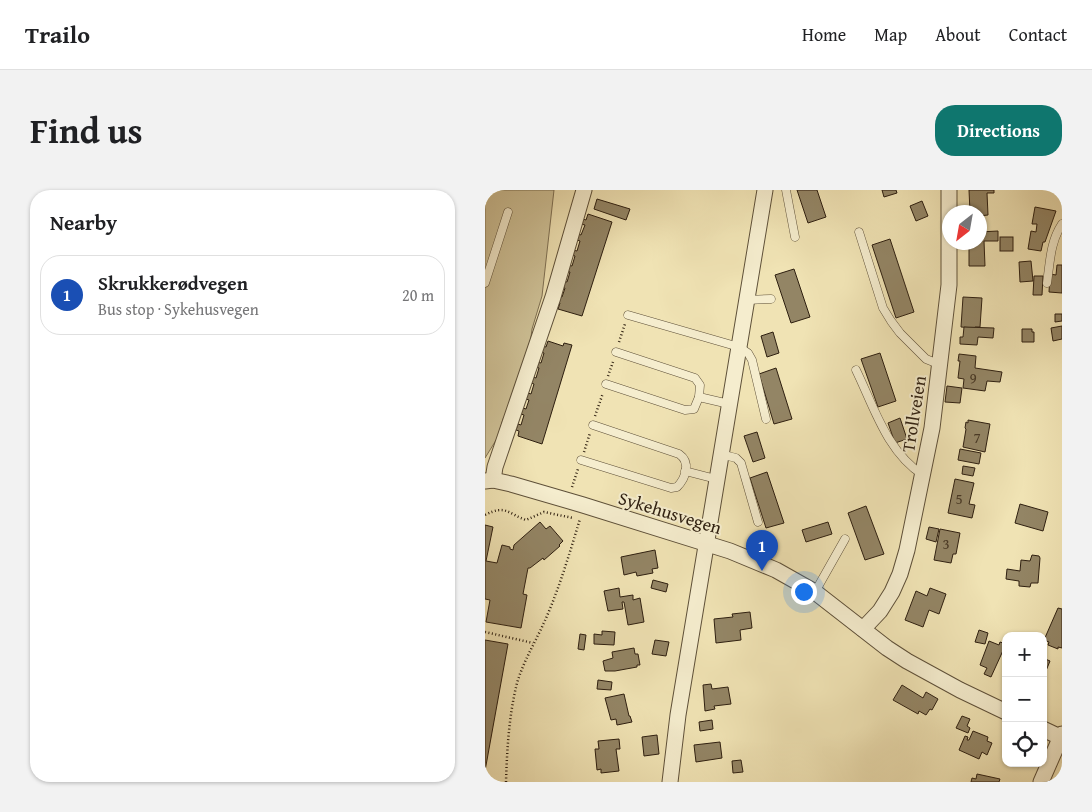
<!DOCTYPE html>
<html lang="en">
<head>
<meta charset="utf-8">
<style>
  body { margin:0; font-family:"Gentium Book Plus",serif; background:#f2f2f2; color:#202124 }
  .controls { position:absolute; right:15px; bottom:15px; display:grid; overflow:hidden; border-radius:10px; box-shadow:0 1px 4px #0004 }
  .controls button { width:45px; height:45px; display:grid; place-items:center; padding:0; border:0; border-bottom:1px solid #e0e0e0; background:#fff; color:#202124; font:25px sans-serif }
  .compass { position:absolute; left:457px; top:15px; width:45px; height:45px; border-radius:50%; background:#fff; box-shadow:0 1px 4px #0004; rotate:211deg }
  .you { position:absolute; left:318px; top:401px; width:18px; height:18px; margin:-12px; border:4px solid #fff; border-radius:50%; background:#1a73e8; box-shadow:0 0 0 8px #1a73e833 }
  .badge { display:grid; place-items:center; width:32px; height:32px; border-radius:50%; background:#0f766e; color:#fff; font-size:16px; font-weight:700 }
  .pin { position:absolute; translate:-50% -41px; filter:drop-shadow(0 1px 2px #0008) }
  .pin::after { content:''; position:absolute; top:26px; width:18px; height:15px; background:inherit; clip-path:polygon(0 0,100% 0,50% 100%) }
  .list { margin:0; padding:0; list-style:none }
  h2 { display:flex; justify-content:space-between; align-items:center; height:65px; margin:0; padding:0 20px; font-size:21px }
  h2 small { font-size:16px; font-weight:400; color:#757577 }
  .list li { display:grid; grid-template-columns:32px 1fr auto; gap:15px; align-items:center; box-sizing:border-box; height:80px; margin:0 10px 10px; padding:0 10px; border:1px solid #e0e0e0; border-radius:20px }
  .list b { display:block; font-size:19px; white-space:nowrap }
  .list p { margin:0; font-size:16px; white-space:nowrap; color:#757577 }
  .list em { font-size:16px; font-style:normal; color:#757577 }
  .icon { flex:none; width:28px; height:28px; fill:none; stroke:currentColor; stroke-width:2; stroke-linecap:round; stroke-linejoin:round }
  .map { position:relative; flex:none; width:577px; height:592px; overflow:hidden; border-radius:20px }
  header { display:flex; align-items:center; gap:30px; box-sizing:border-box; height:70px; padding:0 25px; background:#fff; border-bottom:1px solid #e0e0e0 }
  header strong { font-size:24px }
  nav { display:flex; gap:28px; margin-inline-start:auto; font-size:18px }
  .intro { display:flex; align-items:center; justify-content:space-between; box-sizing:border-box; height:120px; padding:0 30px }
  h1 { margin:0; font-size:35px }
  .button { padding:12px 22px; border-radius:20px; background:#0f766e; color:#fff; font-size:18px; font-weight:700 }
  main { display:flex; gap:30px; padding:0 30px }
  aside { flex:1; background:#fff; border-radius:20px; box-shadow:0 1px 4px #0004 }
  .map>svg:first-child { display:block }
</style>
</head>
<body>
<header>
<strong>Trailo</strong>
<nav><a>Home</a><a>Map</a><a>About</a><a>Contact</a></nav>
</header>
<div class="intro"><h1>Find us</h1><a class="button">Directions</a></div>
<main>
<aside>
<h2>Nearby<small></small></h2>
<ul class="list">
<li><span class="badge" style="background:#1a4fb4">1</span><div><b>Skrukkerødvegen</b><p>Bus stop · Sykehusvegen</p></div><em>20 m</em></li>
</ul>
</aside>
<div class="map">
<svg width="577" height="592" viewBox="0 0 577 592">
  <rect width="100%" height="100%" fill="#f0e3b4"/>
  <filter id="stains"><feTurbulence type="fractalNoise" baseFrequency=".004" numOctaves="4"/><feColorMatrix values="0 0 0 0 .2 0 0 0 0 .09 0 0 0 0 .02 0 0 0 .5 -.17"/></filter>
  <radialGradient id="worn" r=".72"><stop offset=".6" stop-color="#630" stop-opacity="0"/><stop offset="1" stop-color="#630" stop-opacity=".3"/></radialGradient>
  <path fill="#cfc298" stroke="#7e7054" d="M0,0H69L57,106L47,139L45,155L30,209L18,229L13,247L0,268Z"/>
  <g fill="#938565" stroke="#2e1f10">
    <path d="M312,0H332L341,27L323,33Z"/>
    <path d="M397,0H411L412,3L399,7Z"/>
    <path d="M484,0H509V3H502L503,25L494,26V22H485Z"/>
    <path d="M112,9L145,19L141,30L109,19Z"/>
    <path d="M437,11L443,26L431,31L425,16Z"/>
    <path d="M550,17L571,21L560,52H558L556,61L543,59L546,41L551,42L552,34H547Z"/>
    <path d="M103,24L127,32L97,126L73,119L75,113L72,112L73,106L77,107L80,98L77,97L78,91L82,92L85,82L81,81L83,75L87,76L90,66L87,65L88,60L92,61L95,51L92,50L93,44L96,45L100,35L96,34L98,29L101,30Z"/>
    <path d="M513,41V51H499L500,76H484V58H479V52H494V42Z"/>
    <rect x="515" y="47" width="13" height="14"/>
    <path d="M405,49L429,122L411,128L387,55Z"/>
    <path d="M546,71L548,91L535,92L534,72Z"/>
    <path d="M572,75H577V103L564,102L565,84L571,85Z"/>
    <path d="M309,79L325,127L306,133L290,85Z"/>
    <path d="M549,86H558L557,105H548Z"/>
    <path d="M478,107L497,108L495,137H490V138L476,137Z"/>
    <path d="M570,124H577V131L570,132Z"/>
    <path d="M577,136V149L568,151L566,138Z"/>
    <path d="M479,137L509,138L508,148L493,147L492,155L475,154V147H478Z"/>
    <path d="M537,139H547V142H549V152H537Z"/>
    <path d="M288,142L294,163L282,167L276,146Z"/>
    <path d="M63,151L78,156L79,153L87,155L57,254L33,246L34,241L31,240L33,234L36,235L39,225L36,224L38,218L41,219L44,210L41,209L43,203L46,204L49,194L46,193L48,187L51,188L54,178L51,177L52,172L56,173L59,163L56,162L57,156L61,157Z"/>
    <path d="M395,163L411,211L393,217L376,169Z"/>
    <path d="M474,164L491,166L490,178L517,182L515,192L502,191L500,201L478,198L479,189L473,188L475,171H473Z"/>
    <path d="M291,178L307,229L289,234L274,184Z"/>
    <path d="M462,196L477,198L475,213L460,212Z"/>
    <path d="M415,228L422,249L410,253L403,233Z"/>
    <path d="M483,230L505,234L500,262L478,257L481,239L480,238L481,232L483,233Z"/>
    <path d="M272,242L280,268L268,272L259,246Z"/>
    <path d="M475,259L496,263L494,274L473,270Z"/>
    <path d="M478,276L490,278L488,286L477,284Z"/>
    <path d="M282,282L299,333L281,338L265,288Z"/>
    <path d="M470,289L489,293L484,314L490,315L487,328L463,323Z"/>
    <path d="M535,314L563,322L558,341L530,333Z"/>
    <path d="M381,316L399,364L380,370L363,323Z"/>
    <path d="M55,332L61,339L65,336L78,351L74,355L75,356L59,370L58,368L45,378H43L38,404L42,405L36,438L1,432L5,410L0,409V335L8,337L1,371L12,373L17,355L25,357V359L28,360L29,355Z"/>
    <path d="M343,332L347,344L321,352L317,340Z"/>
    <path d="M444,337L454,339L451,352L441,349Z"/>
    <path d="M455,339L475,343L471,364H468L466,373L449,370Z"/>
    <path d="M170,360L173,378L167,379L168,383L152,386L151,382L139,385L136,367Z"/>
    <path d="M547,365L554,366L555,368L553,393H546L545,397L534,396V391L521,389L522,379L535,381L536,370L545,371Z"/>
    <path d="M168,390L183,394L181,402L166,398Z"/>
    <path d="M134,398L135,407L148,405V410L155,408L159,432L143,435L139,412H137L138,419L123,421L119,401Z"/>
    <path d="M445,398L461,404L454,424L444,420L438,437L420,430L431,401L442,406Z"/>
    <path d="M573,418L577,419V458L573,457V459L563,455L564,452L559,450Z"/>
    <path d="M265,422L267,438L255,440L256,450L231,453L229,429L248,427L247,424Z"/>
    <path d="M494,440L503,443L500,454L490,452Z"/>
    <path d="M117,441L130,442L129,455L109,454V444L117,445Z"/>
    <path d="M95,444L101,445L99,460L93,459Z"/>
    <path d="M0,450L23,454L0,581Z"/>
    <path d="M170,450L184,452L181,466L167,464Z"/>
    <path d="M504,451L514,455L515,452L521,454L506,487L499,484L502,478L495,475Z"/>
    <path d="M149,458L150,464H153L155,475H152V477L130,481H120L118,471L128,468L127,462Z"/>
    <path d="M558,468L565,471L558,488Z"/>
    <path d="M113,490L127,492L126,500L112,499Z"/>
    <path d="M226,494L227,499L243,497L246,514L229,516L230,519L220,521L218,495Z"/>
    <path d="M417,495L438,508L441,502L453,509L447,520L445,519L441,525L434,521L433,524L408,510Z"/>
    <path d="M139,504L144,526H145L147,532L132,535L131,529L126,530L120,508Z"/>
    <path d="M477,526L485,529L482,536L485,538L483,543L471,538Z"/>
    <path d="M227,530L228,539L215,541L214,532Z"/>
    <path d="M488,541L503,547L502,551L507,553L502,565L497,562L494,569L474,560L480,546L483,547L482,550H484Z"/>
    <path d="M172,545L174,564L159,566L157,547Z"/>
    <path d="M134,549L135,559H131L134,581L116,583V579L112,580L110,559H114L113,551Z"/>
    <path d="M235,552L237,568L211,572L209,555Z"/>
    <path d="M256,570L258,582L248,583L247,571Z"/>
    <path d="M492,584L515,589L514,592H486L487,588L491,589Z"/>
  </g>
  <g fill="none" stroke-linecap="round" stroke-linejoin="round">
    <g stroke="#5e5039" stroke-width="9">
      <g id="service">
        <path d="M301,0L310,47"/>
        <path d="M374,42L398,118L406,131L415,143L441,169L456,175"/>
        <path d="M0,93L23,22"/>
        <path d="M562,93C565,73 565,52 577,34"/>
        <path d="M261,110L286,109"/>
        <path d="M143,125L254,157L263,163L267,170L281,229"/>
        <path d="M371,180C389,217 402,262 438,285"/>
        <path d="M121,194L200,220L209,219L214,207L215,195L210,188L131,162"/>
        <path d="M214,207L244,214"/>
        <path d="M235,264L251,268L256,273L273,332"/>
        <path d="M96,270L186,298L192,297C201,288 206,272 194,264L108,235"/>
        <path d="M200,281L231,289"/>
        <path d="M330,402L360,349"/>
      </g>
    </g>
    <g stroke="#5e5039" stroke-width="17">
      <g id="minor">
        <path d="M8,290L10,277L68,107L99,0"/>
        <path d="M0,291L8,290L26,294L98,315L245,361L291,380L330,402L402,458L422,471L475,500L521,522"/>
        <path d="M378,439L395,421L407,402L415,384L422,360L447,238L464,95V0"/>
        <path d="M558,539L577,548"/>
        <path d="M185,592L193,525L280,0"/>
        <path d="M556,592L577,544"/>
      </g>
    </g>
    <g stroke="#2e1f10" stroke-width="2.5" stroke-dasharray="1 2.5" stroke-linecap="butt">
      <path d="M134,152L140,134"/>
      <path d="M123,186L128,172"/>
      <path d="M110,226L118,203"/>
      <path d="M99,262L105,243"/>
      <path d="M87,297L93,279"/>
      <path d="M0,325C21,314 23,324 41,330L59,322L88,328"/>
      <path d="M0,442L48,453"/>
      <path d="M21,592C22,559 24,525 32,493C38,473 48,456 57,437C73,403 84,365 95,329"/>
    </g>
    <use href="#service" stroke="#f5edce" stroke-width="8"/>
    <use href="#minor" stroke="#f5edce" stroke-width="15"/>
  </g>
  <g text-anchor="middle" stroke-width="4" stroke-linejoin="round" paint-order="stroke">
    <g font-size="15" fill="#473825">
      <text x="488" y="193">9</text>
      <text x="492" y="253">7</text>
      <text x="474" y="314">5</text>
      <text x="461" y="359">3</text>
    </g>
    <g font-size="18" fill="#2e1f10" stroke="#f5edce">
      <text transform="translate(429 224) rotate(-81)" y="6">Trollveien</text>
      <text transform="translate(185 323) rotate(17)" y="6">Sykehusvegen</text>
    </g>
  </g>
  <rect width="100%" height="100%" filter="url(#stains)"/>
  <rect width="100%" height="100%" fill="url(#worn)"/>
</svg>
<div class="controls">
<button>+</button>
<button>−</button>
<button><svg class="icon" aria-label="locate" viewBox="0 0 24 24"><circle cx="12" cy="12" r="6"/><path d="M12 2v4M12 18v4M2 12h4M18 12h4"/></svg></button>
</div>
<svg class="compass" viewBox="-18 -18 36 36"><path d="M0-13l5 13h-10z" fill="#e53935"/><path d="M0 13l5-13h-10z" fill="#757577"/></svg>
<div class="you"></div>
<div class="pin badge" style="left:277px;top:381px;background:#1a4fb4">1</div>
</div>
</main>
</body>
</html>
